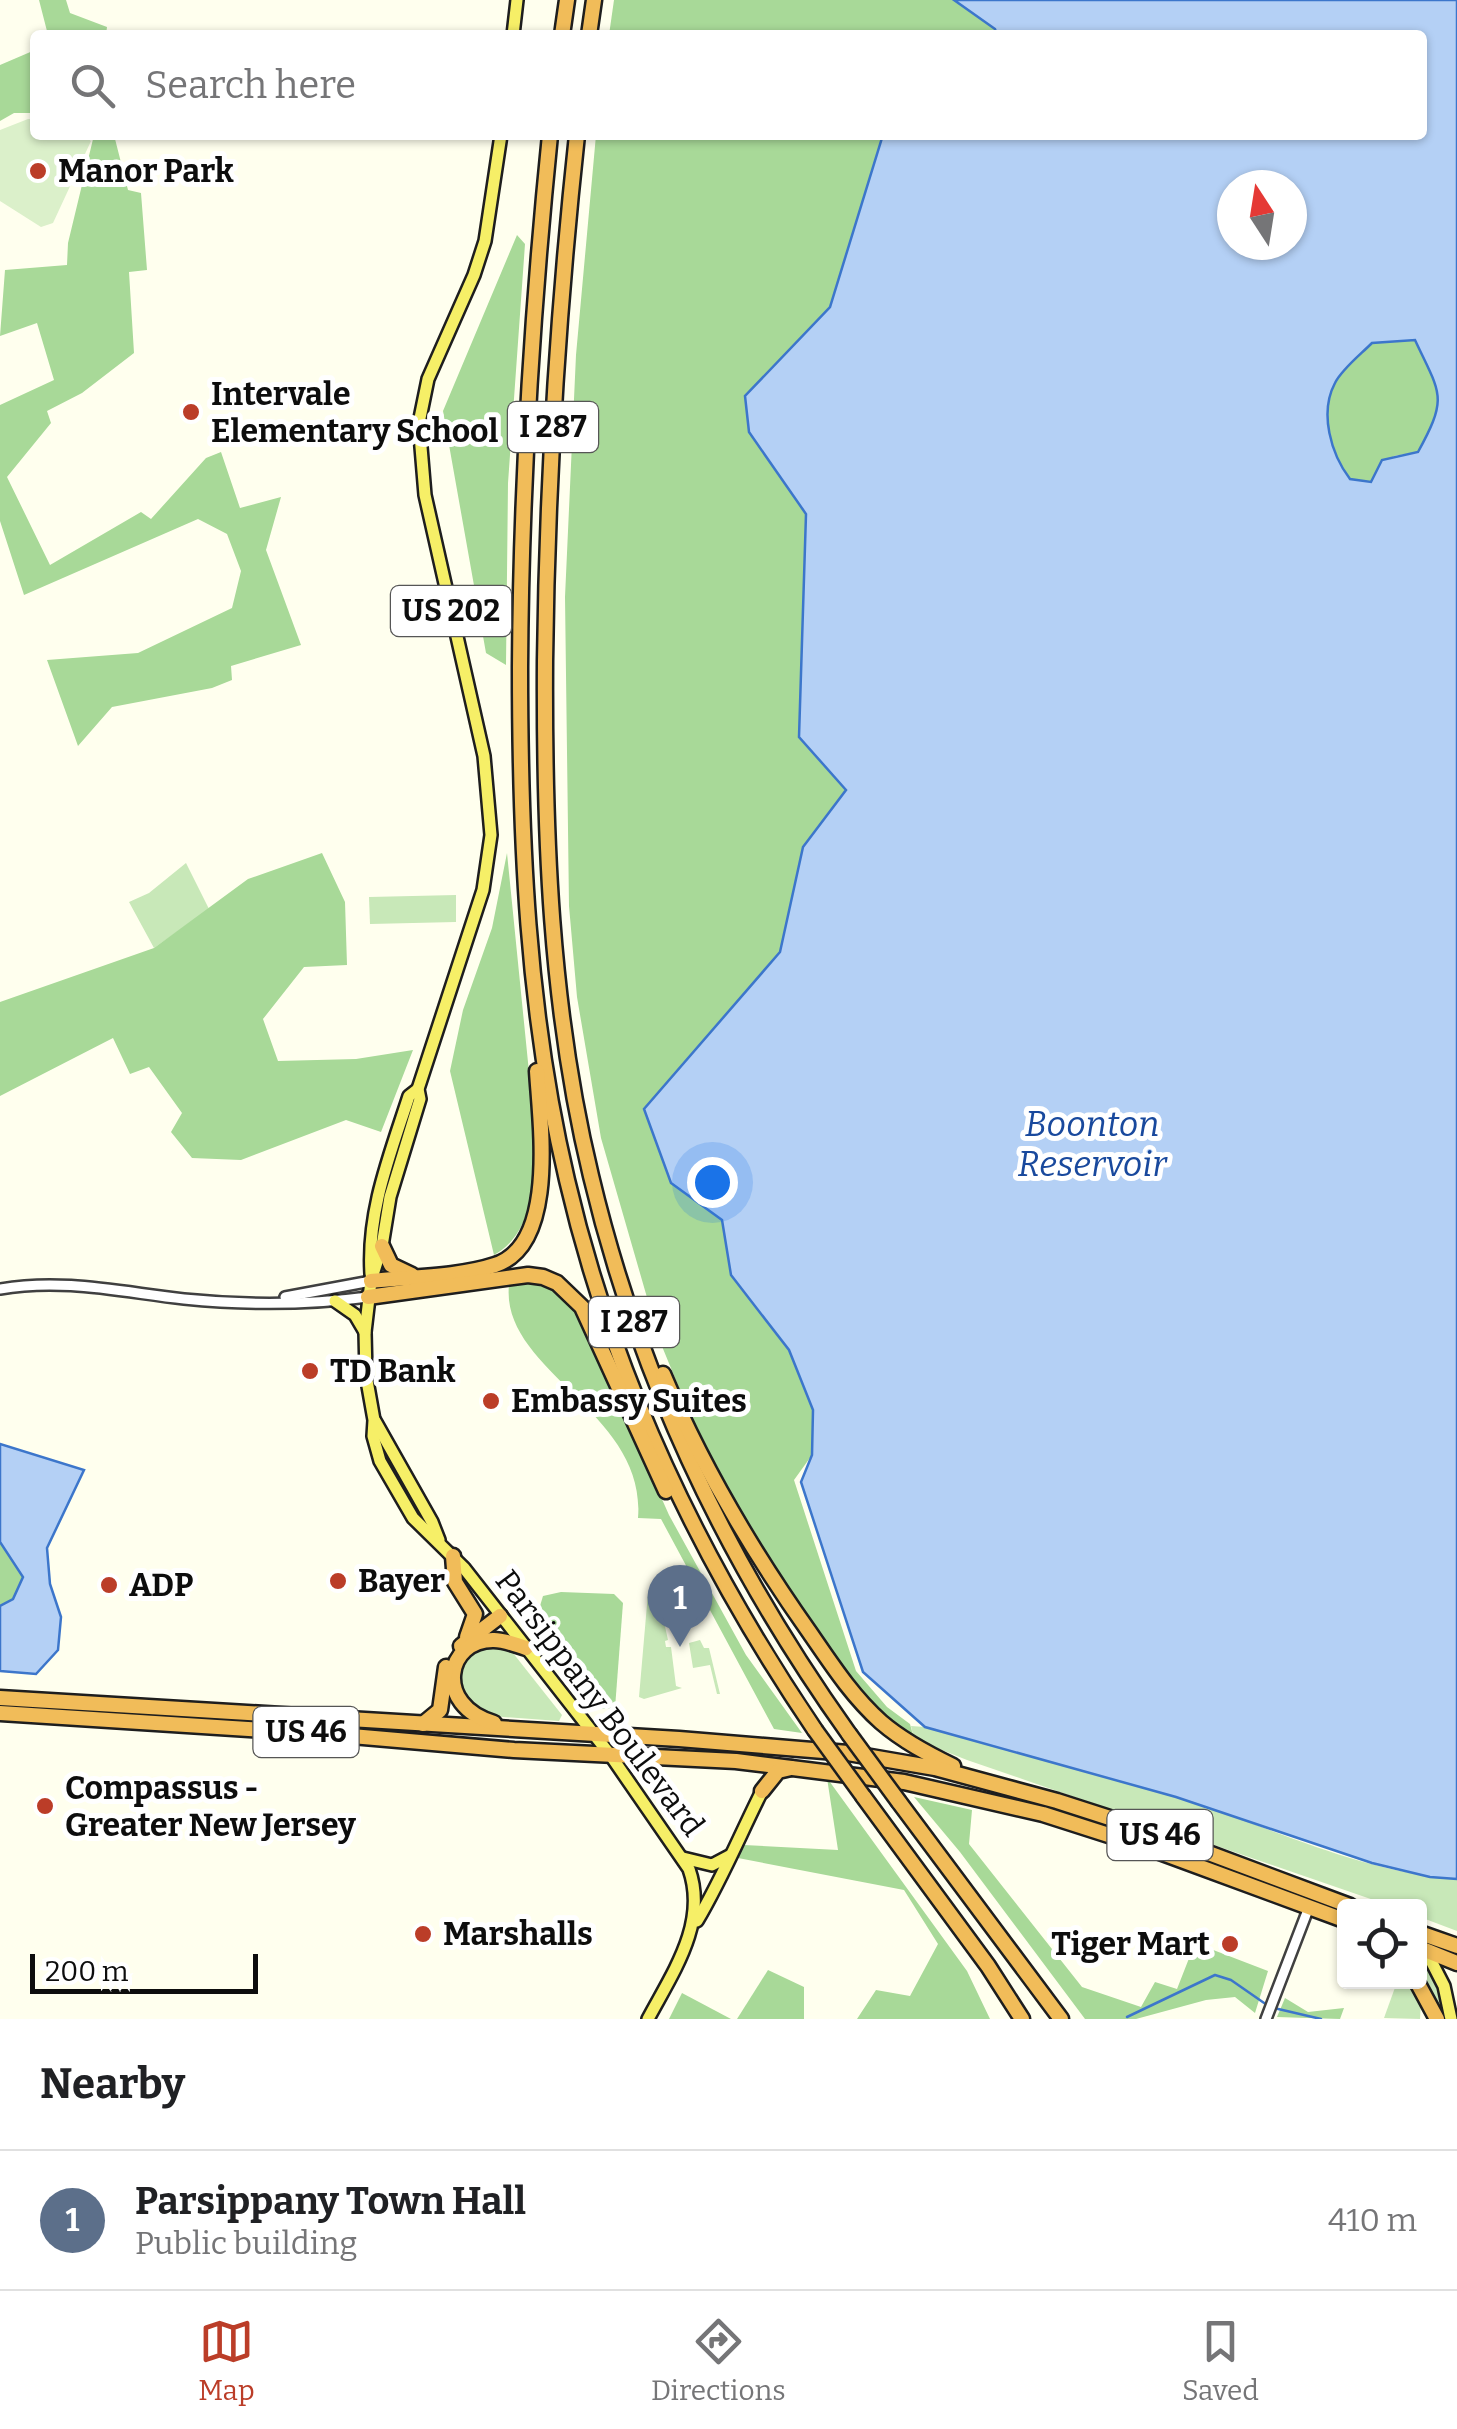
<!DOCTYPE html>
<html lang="en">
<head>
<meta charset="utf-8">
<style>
  body { margin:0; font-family:Bitter,serif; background:#f2f2f2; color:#202124 }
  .controls { position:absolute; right:30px; bottom:30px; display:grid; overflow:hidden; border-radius:10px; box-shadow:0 2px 8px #0004 }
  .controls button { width:90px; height:90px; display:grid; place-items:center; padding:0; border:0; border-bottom:2px solid #e0e0e0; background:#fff; color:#202124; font:50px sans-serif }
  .compass { position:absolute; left:1217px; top:170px; width:90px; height:90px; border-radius:50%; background:#fff; box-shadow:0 2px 8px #0004; rotate:348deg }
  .scale { position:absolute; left:30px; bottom:25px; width:228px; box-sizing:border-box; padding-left:10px; border:5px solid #0d0d0d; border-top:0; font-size:28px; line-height:35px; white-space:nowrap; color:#0d0d0d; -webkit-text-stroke:8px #fff; paint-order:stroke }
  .you { position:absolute; left:712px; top:1182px; width:35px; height:35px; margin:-25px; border:8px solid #fff; border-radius:50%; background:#1a73e8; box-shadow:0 0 0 15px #1a73e833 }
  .badge { display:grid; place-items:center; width:65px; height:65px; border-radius:50%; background:#bb3d28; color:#fff; font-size:32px; font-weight:700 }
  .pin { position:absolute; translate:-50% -82px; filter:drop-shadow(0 2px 5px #0008) }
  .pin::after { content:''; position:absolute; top:52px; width:35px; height:30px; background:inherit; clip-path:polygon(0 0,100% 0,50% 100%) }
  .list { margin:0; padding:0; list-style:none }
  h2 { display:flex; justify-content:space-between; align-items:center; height:130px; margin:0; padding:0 40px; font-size:42px }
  h2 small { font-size:32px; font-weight:400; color:#757577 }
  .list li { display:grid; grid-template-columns:65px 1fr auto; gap:30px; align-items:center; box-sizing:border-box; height:140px; padding:0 40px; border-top:2px solid #e0e0e0 }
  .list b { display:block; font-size:38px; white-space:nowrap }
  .list p { margin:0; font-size:32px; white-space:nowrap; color:#757577 }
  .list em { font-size:32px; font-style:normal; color:#757577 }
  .icon { flex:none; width:55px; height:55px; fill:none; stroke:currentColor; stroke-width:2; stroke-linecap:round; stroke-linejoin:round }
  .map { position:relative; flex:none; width:1457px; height:2019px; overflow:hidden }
  .search { position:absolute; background:#fff; box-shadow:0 2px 8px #0004; left:30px; right:30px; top:30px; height:110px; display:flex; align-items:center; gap:25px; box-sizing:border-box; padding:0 35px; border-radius:10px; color:#757577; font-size:38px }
  .sheet { height:270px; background:#fff }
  nav { display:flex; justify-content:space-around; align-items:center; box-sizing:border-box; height:140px; border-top:2px solid #e0e0e0; background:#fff; font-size:28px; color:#757577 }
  nav a { display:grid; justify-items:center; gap:5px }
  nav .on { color:#bb3d28 }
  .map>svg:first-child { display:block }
</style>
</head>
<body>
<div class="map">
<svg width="1457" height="2019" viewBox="0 0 1457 2019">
  <rect width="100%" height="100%" fill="#ffe"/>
  <g fill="#c8e8b8">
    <path d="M186,863L209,909L154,948L129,902L149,893Z"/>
    <path d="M456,895V922L370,924L369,897Z"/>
    <path d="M648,1593L661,1610H670L662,1613L668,1640L665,1641L666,1647H671L676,1686L682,1688L644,1699L639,1697Z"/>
    <path d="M700,1640L704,1648H709L720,1694H717L710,1665L693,1668L689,1643Z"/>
    <path d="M482,1645L507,1647L513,1653L562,1715L559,1721L490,1716L479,1713L459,1693V1666Z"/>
    <path d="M911,1726L925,1727C1009,1750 1094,1771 1177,1797C1268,1826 1361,1873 1457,1879V1931L1420,1917V1906H1391L967,1760L914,1739Z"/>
    <path d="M1420,1957C1436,1971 1440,1997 1444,2019L1420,1976Z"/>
    <path d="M1397,1982H1408L1421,2001L1420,2019L1384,2018Z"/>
  </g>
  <g fill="#a8d998">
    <path d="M39,0H66L70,13L107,27L106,35H48Z"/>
    <path d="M614,0H954L996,29L997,35H609Z"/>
    <path d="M35,50V113H14L0,121V65Z"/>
    <path d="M94,135H114L128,190L141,193L147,270L129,272L134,353L82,393L47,411L51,423L7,477L50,565L141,512L151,519L206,458L221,452L240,508L281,497L266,550L301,645L231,666L232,680L212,688L112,707L78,746L47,660L138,653L232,608L241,571L227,534L198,519L24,595L0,521V405L54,380L37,323L0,336L5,270L67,265L68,243Z"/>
    <path d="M596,135H888L882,138L830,307L745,396L749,432L806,514L799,736L847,790L803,847L780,952L644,1109L671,1183L722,1220L731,1275L789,1350L813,1410L812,1455L794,1480L856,1671L887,1707L910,1724L914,1739L859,1695L743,1524L705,1451L659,1339L601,1138L577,997L569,906L565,597L576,355Z"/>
    <path d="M517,235L525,244L508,483L506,665L486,653L443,411Z"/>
    <path d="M1415,340C1440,395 1449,395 1418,452L1394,456L1371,482L1350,479C1331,454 1319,413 1335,383C1342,369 1360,355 1372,343Z"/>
    <path d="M322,853L345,902L347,965L304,967L263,1019L278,1061L356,1059L413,1050L381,1132L346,1120L241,1160L192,1158L171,1132L182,1113L149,1067L130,1074L113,1038L0,1096V1002L154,948L248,879Z"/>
    <path d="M507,853L534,1122C534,1168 539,1230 494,1255L450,1071L463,1010L492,928Z"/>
    <path d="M531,1281L553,1287L581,1317L669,1515L746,1655L802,1733L774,1729L661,1519L638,1518C647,1412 500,1371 509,1285Z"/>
    <path d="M0,1542L23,1577L13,1599L0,1606Z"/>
    <path d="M561,1592L614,1594L623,1603L615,1708L601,1709L544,1644L534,1626L543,1596Z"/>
    <path d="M827,1778L967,1971L990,2019H857L876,1990L910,1996L938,1944L904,1890L738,1858L744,1845L838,1850Z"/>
    <path d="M914,1797L972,1810L969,1844L1082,1987L1141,2007L1155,1982L1177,1989L1195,1943L1268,1971L1255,2013L1235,1997L1206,2000L1136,2019H1085L960,1852Z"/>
    <path d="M768,1970L804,1987V2019H737Z"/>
    <path d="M682,1993L731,2019H669Z"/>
    <path d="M1285,1998L1308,2012L1344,2008L1340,2019L1277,2017Z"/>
  </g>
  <path fill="#dbf0ca" d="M28,119H35V135H82L91,141L53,223L41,227L0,201V130Z"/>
  <g fill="#b4d0f5" stroke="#3c76cb" stroke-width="2.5" fill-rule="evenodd">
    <path d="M954,0H1457V1879L1430,1877L1372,1863L1176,1797L925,1727L863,1672L801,1482L812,1455L813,1410L789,1350L731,1275L722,1220L671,1183L644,1109L780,952L803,847L846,790L799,737L806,514L749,432L745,396L830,307L882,138L888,135H1422V35H997L995,29ZM1232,185H1292V245H1232ZM1415,340C1440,394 1449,396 1418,452L1382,460L1371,482L1350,479C1331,454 1319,413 1335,383C1342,369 1360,355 1372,343Z"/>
    <path d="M0,1444L84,1470L47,1548L50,1584L61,1617L58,1650L36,1674L0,1671V1606L13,1599L23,1577L0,1542Z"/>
  </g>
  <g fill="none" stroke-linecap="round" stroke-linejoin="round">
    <g stroke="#3c76cb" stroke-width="2.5">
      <path d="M1274,2008L1321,2019"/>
      <path d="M1127,2017L1215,1975L1231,1980L1267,2005"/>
    </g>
    <g stroke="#404040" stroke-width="14">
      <g id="minor">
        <path d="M0,1289C63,1278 121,1292 184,1299C244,1305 308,1305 368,1297"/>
        <path d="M285,1297L371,1281"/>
        <path d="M1266,2019L1309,1907"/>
      </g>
    </g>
    <g stroke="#1e1e1e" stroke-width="16">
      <g id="major">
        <path d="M513,35L517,0"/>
        <path d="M501,135L485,241L474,275L428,379L419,423L425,495L484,756L491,835L483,890L418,1089L420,1099L390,1197L382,1246L371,1281L365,1332L366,1375L374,1420L373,1436L380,1461L413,1518L464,1568L611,1756L689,1869C708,1923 673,1972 648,2019"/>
        <path d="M371,1274C367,1211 390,1155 409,1096L418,1089"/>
        <path d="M335,1301L355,1315L365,1332"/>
        <path d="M375,1421L432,1522L439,1540"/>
        <path d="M683,1858L712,1865L729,1856"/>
        <path d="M697,1921C722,1879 740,1835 762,1791"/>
        <path d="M1425,1949L1444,1986L1451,2019"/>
      </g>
    </g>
    <g stroke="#1e1e1e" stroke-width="19">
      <g id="highway">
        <path d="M562,35L567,0"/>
        <path d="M589,35L594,0"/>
        <path d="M550,135C532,312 521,489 520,667C520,840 527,1011 567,1180C613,1378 701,1562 815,1730"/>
        <path d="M577,135C558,310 547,485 545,661C544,834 550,1007 591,1176C639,1378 729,1566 849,1734"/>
        <path d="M382,1246L391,1265L412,1275"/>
        <path d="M371,1281C409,1277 459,1277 495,1265C558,1245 540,1122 537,1071"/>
        <path d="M368,1297L528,1275L543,1277L557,1283L582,1307L666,1491"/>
        <path d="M663,1374C702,1467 752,1551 810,1633C832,1665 852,1696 881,1722C903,1741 928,1754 953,1766"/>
        <path d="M453,1556L455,1582L475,1614L467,1637"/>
        <path d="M461,1646L500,1616"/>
        <path d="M0,1698L679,1739L848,1753L935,1768L1057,1801L1147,1830L1350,1906"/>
        <path d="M0,1713L340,1735L514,1750L736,1761L904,1782L1043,1814L1146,1847L1344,1920"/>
        <path d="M494,1723C433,1705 446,1639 494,1640C505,1640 516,1645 526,1648"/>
        <path d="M423,1724L440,1710L446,1667"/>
        <path d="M762,1791L778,1771L791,1768"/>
        <path d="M863,1796L988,1966L1022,2019"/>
        <path d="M899,1802L1061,2019"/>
        <path d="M1420,1933L1457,1946"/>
        <path d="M1420,1948L1457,1963"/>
        <path d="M1417,1982L1437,2019"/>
      </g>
    </g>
    <use href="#minor" stroke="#fff" stroke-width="9"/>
    <use href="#major" stroke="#f6ef67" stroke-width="11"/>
    <use href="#highway" stroke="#f1bc59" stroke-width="14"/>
    <g stroke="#1e1e1e" stroke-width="19" stroke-linecap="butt">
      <g id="highway-bridge">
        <path d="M815,1730L863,1796"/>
        <path d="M849,1734L899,1802"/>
      </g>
    </g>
    <use href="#highway-bridge" stroke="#f1bc59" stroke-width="14"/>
  </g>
  <g fill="#bb3d28" stroke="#fff" stroke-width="4">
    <circle cx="38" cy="171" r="10"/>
    <circle cx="191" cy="412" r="10"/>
    <circle cx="310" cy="1371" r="10"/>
    <circle cx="491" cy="1401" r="10"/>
    <circle cx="338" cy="1581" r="10"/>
    <circle cx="109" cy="1585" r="10"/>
    <circle cx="45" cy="1806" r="10"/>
    <circle cx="423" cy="1934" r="10"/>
    <circle cx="1230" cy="1944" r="10"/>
  </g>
  <g text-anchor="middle" stroke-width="10" stroke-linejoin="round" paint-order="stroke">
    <g fill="#fff" stroke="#565656" stroke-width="2.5">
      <rect x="508" y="402" width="90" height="50" rx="8"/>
      <rect x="391" y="586" width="120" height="50" rx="8"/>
      <rect x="589" y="1297" width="90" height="50" rx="8"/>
      <rect x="253.5" y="1707" width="105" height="50" rx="8"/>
      <rect x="1107.5" y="1810" width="105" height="50" rx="8"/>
    </g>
    <g font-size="30" font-weight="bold" fill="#0d0d0d">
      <text x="553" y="437">I 287</text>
      <text x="451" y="621">US 202</text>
      <text x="634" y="1332">I 287</text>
      <text x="306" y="1742">US 46</text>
      <text x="1160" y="1845">US 46</text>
    </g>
    <g font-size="32" font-weight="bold" fill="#0d0d0d" stroke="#fff" text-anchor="start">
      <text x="58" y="182">Manor Park</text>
      <text x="211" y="405">Intervale<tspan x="211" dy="37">Elementary School</tspan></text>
      <text x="330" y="1382">TD Bank</text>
      <text x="511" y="1412">Embassy Suites</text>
      <text x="358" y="1592">Bayer</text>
      <text x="129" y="1596">ADP</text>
      <text x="65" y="1799">Compassus -<tspan x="65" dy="37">Greater New Jersey</tspan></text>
      <text x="443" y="1945">Marshalls</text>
      <text x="1210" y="1955" text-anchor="end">Tiger Mart</text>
    </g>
    <g font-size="32" fill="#0d0d0d" stroke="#fff">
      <text transform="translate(600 1703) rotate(53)" y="11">Parsippany Boulevard</text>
    </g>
    <g font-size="35" font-style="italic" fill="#19499d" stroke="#fff">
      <text x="1092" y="1136">Boonton<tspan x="1092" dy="40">Reservoir</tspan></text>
    </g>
  </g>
</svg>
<div class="controls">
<button><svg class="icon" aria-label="locate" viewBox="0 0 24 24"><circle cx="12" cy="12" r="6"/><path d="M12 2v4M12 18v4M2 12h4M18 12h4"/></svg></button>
</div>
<svg class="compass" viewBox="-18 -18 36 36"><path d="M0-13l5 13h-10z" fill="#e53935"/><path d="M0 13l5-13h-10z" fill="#757577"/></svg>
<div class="scale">200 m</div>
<div class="you"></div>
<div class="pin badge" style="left:680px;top:1647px;background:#5c6f8a">1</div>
<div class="search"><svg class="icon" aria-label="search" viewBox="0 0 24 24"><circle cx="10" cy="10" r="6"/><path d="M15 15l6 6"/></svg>Search here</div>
</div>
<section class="sheet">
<h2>Nearby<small></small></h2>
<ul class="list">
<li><span class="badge" style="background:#5c6f8a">1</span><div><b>Parsippany Town Hall</b><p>Public building</p></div><em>410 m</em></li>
</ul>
</section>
<nav>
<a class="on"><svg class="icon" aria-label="map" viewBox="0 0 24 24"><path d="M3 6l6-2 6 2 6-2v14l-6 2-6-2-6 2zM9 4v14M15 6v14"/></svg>Map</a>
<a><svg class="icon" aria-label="directions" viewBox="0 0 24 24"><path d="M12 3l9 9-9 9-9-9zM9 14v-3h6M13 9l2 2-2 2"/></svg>Directions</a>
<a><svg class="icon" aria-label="saved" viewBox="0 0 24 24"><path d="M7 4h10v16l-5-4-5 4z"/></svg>Saved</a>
</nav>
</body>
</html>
